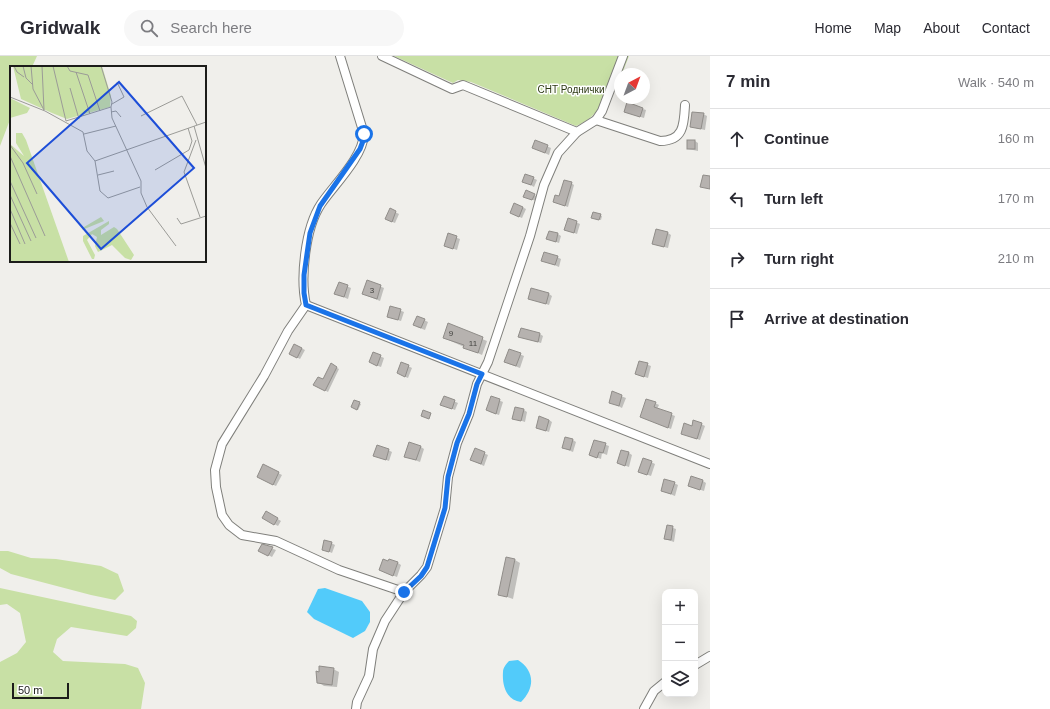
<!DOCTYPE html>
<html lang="en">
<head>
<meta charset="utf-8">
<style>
  body { margin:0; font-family:Arial,sans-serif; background:#f7f7f7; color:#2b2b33 }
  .controls { position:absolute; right:12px; bottom:12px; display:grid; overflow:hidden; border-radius:8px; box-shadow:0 4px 16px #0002 }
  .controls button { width:36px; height:36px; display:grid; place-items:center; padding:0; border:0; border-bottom:1px solid #e1e1e2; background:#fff; color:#2b2b33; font:20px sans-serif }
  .compass { position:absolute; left:614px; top:12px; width:36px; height:36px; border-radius:50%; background:#fff; box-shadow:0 4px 16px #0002; rotate:41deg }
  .scale { position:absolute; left:12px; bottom:10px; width:57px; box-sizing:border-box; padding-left:4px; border:2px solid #1c1c1a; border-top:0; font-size:11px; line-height:14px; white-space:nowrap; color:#1c1c1a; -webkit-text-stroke:3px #fff; paint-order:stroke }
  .stop { position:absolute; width:12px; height:12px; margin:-9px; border:3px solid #1a73e8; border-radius:50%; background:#fff }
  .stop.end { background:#1a73e8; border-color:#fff; box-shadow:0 1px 4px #0008 }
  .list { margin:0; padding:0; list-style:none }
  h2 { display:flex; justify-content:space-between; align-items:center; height:52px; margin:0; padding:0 16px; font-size:17px }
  h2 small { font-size:13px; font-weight:400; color:#7c7c81 }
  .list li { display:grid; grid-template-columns:26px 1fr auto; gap:12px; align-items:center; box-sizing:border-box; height:60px; padding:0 16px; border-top:1px solid #e1e1e2 }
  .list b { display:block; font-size:15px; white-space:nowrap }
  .list em { font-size:13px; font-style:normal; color:#7c7c81 }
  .icon { flex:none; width:22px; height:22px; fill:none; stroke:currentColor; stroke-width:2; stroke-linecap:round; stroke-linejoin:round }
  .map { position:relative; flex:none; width:710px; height:653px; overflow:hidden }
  header { display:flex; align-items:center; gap:24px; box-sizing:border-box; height:56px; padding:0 20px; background:#fff; border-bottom:1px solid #e1e1e2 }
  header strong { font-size:19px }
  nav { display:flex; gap:22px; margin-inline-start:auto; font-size:14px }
  .search { width:280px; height:36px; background:#f7f7f7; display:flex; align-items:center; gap:10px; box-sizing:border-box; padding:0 14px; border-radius:22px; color:#7c7c81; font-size:15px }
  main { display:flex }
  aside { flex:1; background:#fff }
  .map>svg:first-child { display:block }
</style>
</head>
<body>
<header>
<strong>Gridwalk</strong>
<div class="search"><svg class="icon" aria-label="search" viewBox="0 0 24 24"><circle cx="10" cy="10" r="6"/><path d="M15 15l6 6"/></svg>Search here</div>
<nav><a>Home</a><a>Map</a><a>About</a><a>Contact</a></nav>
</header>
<main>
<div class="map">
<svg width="710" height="653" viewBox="0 0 710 653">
  <rect width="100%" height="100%" fill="#f0efeb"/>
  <g fill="#c8e0a5">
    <path d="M0,0H37L32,11H11V61L0,90Z"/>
    <path d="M394,0H629L622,18H620L619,26L609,24C600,48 601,59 576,70L471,26L458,24L453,27Z"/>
    <path d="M0,495H8L31,502L56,503L101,510L118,518L124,535L115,544L91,539L11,518L0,512Z"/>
    <path d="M0,532L131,560L137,565L136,572L127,580L71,571L57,583L53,596L63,605L125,608L138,612L145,627L141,653H0V606L17,597L26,586L20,557L7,548L0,549Z"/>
  </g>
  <g fill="#52cbfa">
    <path d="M325,532L362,545L370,556V566L365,575L353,582L314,563L307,556L318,533Z"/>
    <path d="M518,604C535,615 535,632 521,646C506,644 502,629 503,616C503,612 506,608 509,605Z"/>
  </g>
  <g fill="#0003">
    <path d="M643,53L646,54L644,62L625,56Z"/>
    <path d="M703,58L707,60L705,74L691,71Z"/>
    <path d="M535,85L551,92L549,99L536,93Z"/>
    <path d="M695,85L698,87V95L688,93Z"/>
    <path d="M533,122L537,124L534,131L527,127Z"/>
    <path d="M571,127L574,129L568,151L554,146Z"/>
    <path d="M534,139L538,141L536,145L528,142Z"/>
    <path d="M522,151L526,153L522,162L515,159Z"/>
    <path d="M395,156L399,158L395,167L390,165Z"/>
    <path d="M594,157L602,160L601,164L594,162Z"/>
    <path d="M569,163L580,168L577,178L569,175Z"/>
    <path d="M668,177L671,179L668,192L657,189Z"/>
    <path d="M558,178L561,180L559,187L548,183Z"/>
    <path d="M449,179L460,183L457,194L449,191Z"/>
    <path d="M557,201L561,203L559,211L542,204Z"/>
    <path d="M367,225L384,232L380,245L363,238Z"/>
    <path d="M339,227L351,232L348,243L336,238Z"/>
    <path d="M549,238L552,240L549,249L529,242Z"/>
    <path d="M391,251L404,256L401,265L391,262Z"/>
    <path d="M424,264L428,266L425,274L417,271Z"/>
    <path d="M448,269L487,285L482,299L444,282Z"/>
    <path d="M540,278L543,280L541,287L523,282Z"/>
    <path d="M295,289L305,294L300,303L291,298Z"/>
    <path d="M510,294L524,300L520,312L509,308Z"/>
    <path d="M373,297L384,302L381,311L373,308Z"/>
    <path d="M640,306L651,310L648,322L639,319Z"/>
    <path d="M402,307L412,312L408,322L401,319Z"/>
    <path d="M331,309L339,313L328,336L315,329L323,325Z"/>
    <path d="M613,337L626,342L622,352L610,346Z"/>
    <path d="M444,341L458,347L455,354L445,350Z"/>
    <path d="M491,341L503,346L499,359L490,356Z"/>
    <path d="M355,345L361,348L358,354L352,351Z"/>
    <path d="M655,347L659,349L657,353L675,360L671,373L641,361Z"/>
    <path d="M524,354L527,356L525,366L513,362Z"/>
    <path d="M549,364L552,366L549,376L540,373Z"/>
    <path d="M701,368L705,370L700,384L686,379Z"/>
    <path d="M573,384L576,386L573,396L563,392Z"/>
    <path d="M595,385L609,390L607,399L602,397L601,403L590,399Z"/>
    <path d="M421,391L424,393L420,406L409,402Z"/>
    <path d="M475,393L488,399L484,410L471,404Z"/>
    <path d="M388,394L392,396L389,405L378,401Z"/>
    <path d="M629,397L632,399L629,411L618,407Z"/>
    <path d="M651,406L655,408L651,420L643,417Z"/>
    <path d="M278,417L282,419L276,430L261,423Z"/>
    <path d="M703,425L706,427L704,435L689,430Z"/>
    <path d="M674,427L678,429L675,440L662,435Z"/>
    <path d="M266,456L281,465L278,470L263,462Z"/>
    <path d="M667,470L676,473L674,486L665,483Z"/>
    <path d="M331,487L335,489L332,497L323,493Z"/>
    <path d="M262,489L276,494L272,501L259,494Z"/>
    <path d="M515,504L520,507L513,543L499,538Z"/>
    <path d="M398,507L401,509L397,521L380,514Z"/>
    <path d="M333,613L339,616L337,631L324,630L318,626Z"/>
  </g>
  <g fill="#b6b2af" stroke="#908d89">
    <path d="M627,46L643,52L640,61L624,56Z"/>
    <path d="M692,56L704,57L701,73L690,71Z"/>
    <path d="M535,84L548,89L545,97L532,92Z"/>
    <rect x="687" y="84" width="8" height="9"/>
    <path d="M525,118L534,121L531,129L522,126Z"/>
    <path d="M703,119L710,120V133L700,131Z"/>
    <path d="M564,124L572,126L565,150L553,146L555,139L559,140Z"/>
    <path d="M526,134L535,138L532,144L523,141Z"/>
    <path d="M514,147L523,151L519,161L510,157Z"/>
    <path d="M390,152L396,155L392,166L385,163Z"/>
    <path d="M593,156L601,158L599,164L591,162Z"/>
    <path d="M568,162L577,165L574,177L564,174Z"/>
    <path d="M656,173L668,176L664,191L652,188Z"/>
    <path d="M549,175L558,177L556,186L546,183Z"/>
    <path d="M448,177L457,180L453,193L444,190Z"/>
    <path d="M544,196L558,200L555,209L541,205Z"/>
    <path d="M367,224L381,229L377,243L362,238Z"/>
    <path d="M339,226L348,229L344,241L334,238Z"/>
    <path d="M531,232L549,237L546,248L528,243Z"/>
    <path d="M390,250L401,253L398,264L387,261Z"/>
    <path d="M417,260L425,263L421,272L413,269Z"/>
    <path d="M448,267L483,281L478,297L463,292L464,289L443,282Z"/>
    <path d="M521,272L540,277L538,286L518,281Z"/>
    <path d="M294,288L302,292L297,302L289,298Z"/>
    <path d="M509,293L521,297L516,310L504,306Z"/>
    <path d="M373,296L381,299L377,310L369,306Z"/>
    <path d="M639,305L648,307L644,321L635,318Z"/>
    <path d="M401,306L409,309L405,321L397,317Z"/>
    <path d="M331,307L337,311L325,335L313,329L318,321L323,323Z"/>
    <path d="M612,335L622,339L619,350L609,347Z"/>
    <path d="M444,340L455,344L452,353L440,349Z"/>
    <path d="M491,340L500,343L496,358L486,354Z"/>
    <path d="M646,343L656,346L654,351L672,357L668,372L640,361Z"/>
    <path d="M354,344L360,346L357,354L351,351Z"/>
    <path d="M515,351L524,353L521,365L512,363Z"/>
    <path d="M423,354L431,357L429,363L421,360Z"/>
    <path d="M539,360L549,364L546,375L536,372Z"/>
    <path d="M693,364L702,367L697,383L681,378L684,367L692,370Z"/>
    <path d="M565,381L573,383L570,394L562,392Z"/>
    <path d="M594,384L606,387L603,397L599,396L597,402L589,399Z"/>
    <path d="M409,386L421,390L416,404L404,401Z"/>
    <path d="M377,389L389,393L386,404L373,400Z"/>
    <path d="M475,392L485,396L481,408L470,404Z"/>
    <path d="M621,394L629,396L625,410L617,407Z"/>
    <path d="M643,402L652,405L647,419L638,416Z"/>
    <path d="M263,408L279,416L273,429L257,421Z"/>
    <path d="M691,420L703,424L700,434L688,430Z"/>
    <path d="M664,423L675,426L671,438L661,435Z"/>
    <path d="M266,455L278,462L274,469L262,462Z"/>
    <path d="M667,469L673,470L671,484L664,483Z"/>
    <path d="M324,484L332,486L329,496L322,494Z"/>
    <path d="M262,488L273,491L268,500L258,495Z"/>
    <path d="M506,501L515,503L507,541L498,539Z"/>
    <path d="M383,503L388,505L389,503L398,506L393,520L379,514Z"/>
    <path d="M319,610L334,612L332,629L317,627L316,615L319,616Z"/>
  </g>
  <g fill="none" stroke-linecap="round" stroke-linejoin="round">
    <g stroke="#7f7f7b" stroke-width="10">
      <g id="street">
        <path d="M382,0L452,33L463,29L577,76L596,64L602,55L623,0"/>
        <path d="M596,64L660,85C684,85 684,68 685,49"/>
        <path d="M306,249L288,275L264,320L222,388L215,414L216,431L222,459L229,469L242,479L276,485L339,514L404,536"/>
        <path d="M306,249L710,408"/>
        <path d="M306,249C300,222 305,172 321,148C334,129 363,101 364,78L340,0"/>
        <path d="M695,609L710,600"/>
        <path d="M356,653L357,646L369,620L373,593L385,565L404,536L421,519L427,511L445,452L448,421L457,387L469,358L477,328L488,306L530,180L544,129L558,97L577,76"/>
        <path d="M644,653L654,635L665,626"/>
      </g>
    </g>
    <use href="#street" stroke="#fff" stroke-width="8"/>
  </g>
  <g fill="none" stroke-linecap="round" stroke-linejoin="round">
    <path stroke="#1a73e8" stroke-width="5" d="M364,78L363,85L360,93L320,150L310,177L304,219V237L306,249L482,318L477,328L469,358L457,387L448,421L445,452L427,511L421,520L404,536"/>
  </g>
  <g text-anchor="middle" stroke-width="3" stroke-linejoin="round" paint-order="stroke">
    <g font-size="8" fill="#42423f">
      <text x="372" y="237">3</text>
      <text x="451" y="280">9</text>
      <text x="473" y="290">11</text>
    </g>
    <g font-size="10" fill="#2c3913" stroke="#fff">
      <text x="571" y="37">СНТ Роднички</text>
    </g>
  </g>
  <g transform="translate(10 10)">
    <rect width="196" height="196" fill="#f0efeb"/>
    <path d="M3,0H92L101,30L100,41L57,53L42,47L11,33ZM0,32L20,42L17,47L0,52ZM6,67H12L16,74L59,196H0V78L14,90L6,77ZM91,151L94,155L72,164L74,161ZM99,155V158L91,164V169L104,161L107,163L124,189L121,194L115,192L102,179L88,186L85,180L87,171L82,168L77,174L85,189L84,193H82L73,175V170Z" fill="#c8e0a5"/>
    <path fill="none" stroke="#9b9b97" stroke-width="1" d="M4,0L7,6L14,11M13,0L16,12L23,19M21,0L23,23L34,44M32,0L34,44M43,0L56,55L101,41L102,36L91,0M57,0L60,5L78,9L90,45M66,6L80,48M60,22L69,53M0,31L35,45L73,66L77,85L85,95L90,125L98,132L130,121M102,38L114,31L107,16M101,41L102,52L131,115V127L137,141L166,180M101,46L106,45L111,51M131,50L172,30L187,59M184,60L196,102M74,68L106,60M186,74L174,106L190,151M0,79L13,97L27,128M0,90L35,170M85,95L196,56M145,104L179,84L182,75L178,62M88,109L104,105M0,115L26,172M0,129L21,175M0,143L15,178M167,152L171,158L196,150M0,157L10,178"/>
    <path fill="#1d4ed8" fill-opacity="0.15" stroke="#1d4ed8" stroke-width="2" d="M109,16L184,102L91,183L17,97Z"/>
    <rect width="196" height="196" fill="none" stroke="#1c1c1a" stroke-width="2"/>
  </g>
</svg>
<div class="controls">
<button>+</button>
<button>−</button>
<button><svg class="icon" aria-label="layers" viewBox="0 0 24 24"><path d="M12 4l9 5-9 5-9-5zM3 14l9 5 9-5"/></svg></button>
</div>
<svg class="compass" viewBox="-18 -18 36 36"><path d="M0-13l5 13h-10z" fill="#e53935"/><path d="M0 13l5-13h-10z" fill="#7c7c81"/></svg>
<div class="scale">50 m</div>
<div class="stop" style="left:364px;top:78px"></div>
<div class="stop end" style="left:404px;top:536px"></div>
</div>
<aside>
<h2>7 min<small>Walk · 540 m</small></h2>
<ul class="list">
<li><svg class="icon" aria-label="ahead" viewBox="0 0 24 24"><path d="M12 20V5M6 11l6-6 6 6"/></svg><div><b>Continue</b></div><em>160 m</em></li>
<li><svg class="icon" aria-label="left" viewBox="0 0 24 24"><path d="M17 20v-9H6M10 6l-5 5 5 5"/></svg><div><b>Turn left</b></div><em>170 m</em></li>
<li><svg class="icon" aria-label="right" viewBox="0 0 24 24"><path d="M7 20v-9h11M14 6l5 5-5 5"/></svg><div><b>Turn right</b></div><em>210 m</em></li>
<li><svg class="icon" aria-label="arrive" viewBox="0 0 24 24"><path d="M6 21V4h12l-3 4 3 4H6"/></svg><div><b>Arrive at destination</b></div></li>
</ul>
</aside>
</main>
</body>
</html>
